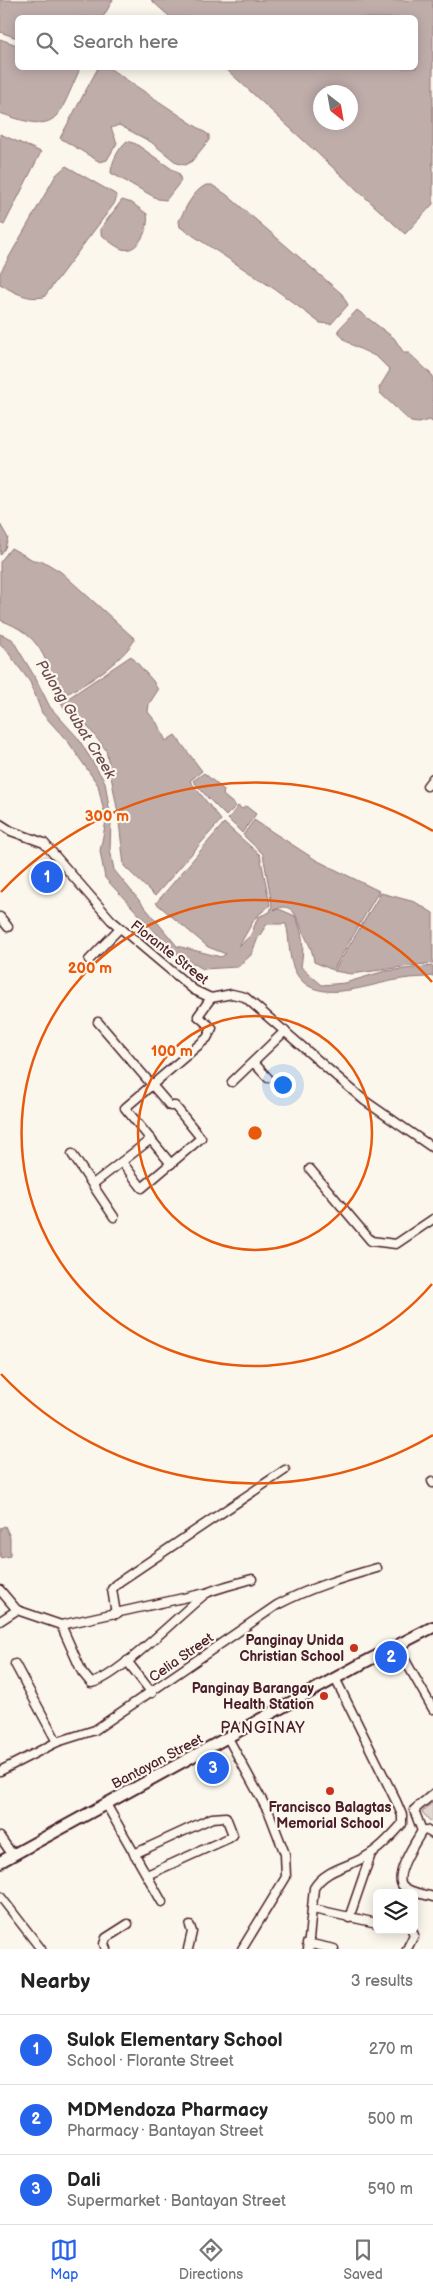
<!DOCTYPE html>
<html lang="en">
<head>
<meta charset="utf-8">
<style>
  body { margin:0; font-family:"Balsamiq Sans",sans-serif; background:#f6f6f6; color:#222 }
  .controls { position:absolute; right:15px; bottom:15px; display:grid; overflow:hidden; border-radius:8px; box-shadow:0 2px 12px #0003 }
  .controls button { width:45px; height:45px; display:grid; place-items:center; padding:0; border:0; border-bottom:1px solid #e0e0e0; background:#fff; color:#222; font:25px sans-serif }
  .compass { position:absolute; left:313px; top:85px; width:45px; height:45px; border-radius:50%; background:#fff; box-shadow:0 2px 12px #0003; rotate:149deg }
  .you { position:absolute; left:282px; top:1084px; width:18px; height:18px; margin:-12px; border:4px solid #fff; border-radius:50%; background:#1a73e8; box-shadow:0 0 0 8px #1a73e833 }
  .badge { display:grid; place-items:center; width:32px; height:32px; border-radius:50%; background:#2563eb; color:#fff; font-size:16px; font-weight:700 }
  .pin { position:absolute; translate:-50% -50%; border:2px solid #fff; box-shadow:0 1px 5px #0006 }
  .list { margin:0; padding:0; list-style:none }
  h2 { display:flex; justify-content:space-between; align-items:center; height:65px; margin:0; padding:0 20px; font-size:21px }
  h2 small { font-size:16px; font-weight:400; color:#767676 }
  .list li { display:grid; grid-template-columns:32px 1fr auto; gap:15px; align-items:center; box-sizing:border-box; height:70px; padding:0 20px; border-top:1px solid #e0e0e0 }
  .list b { display:block; font-size:19px; white-space:nowrap }
  .list p { margin:0; font-size:16px; white-space:nowrap; color:#767676 }
  .list em { font-size:16px; font-style:normal; color:#767676 }
  .icon { flex:none; width:28px; height:28px; fill:none; stroke:currentColor; stroke-width:2; stroke-linecap:round; stroke-linejoin:round }
  .map { position:relative; flex:none; width:433px; height:1949px; overflow:hidden }
  .search { position:absolute; background:#fff; box-shadow:0 2px 12px #0003; left:15px; right:15px; top:15px; height:55px; display:flex; align-items:center; gap:12px; box-sizing:border-box; padding:0 18px; border-radius:8px; color:#767676; font-size:19px }
  .sheet { height:275px; background:#fff }
  nav { display:flex; justify-content:space-around; align-items:center; box-sizing:border-box; height:70px; border-top:1px solid #e0e0e0; background:#fff; font-size:14px; color:#767676 }
  nav a { display:grid; justify-items:center; gap:2px }
  nav .on { color:#2563eb }
  .map>svg:first-child { display:block }
</style>
</head>
<body>
<div class="map">
<svg width="433" height="1949" viewBox="0 0 433 1949">
  <rect width="100%" height="100%" fill="#fbf7ec"/>
  <filter id="ink" filterUnits="userSpaceOnUse"><feTurbulence type="fractalNoise" baseFrequency=".02" numOctaves="2"/><feDisplacementMap in="SourceGraphic" scale="10" xChannelSelector="R" yChannelSelector="G"/><feConvolveMatrix kernelMatrix="1 2 1 2 8 2 1 2 1" color-interpolation-filters="sRGB"/></filter>
  <g filter="url(#ink)">
    <path fill="#e2d7d0" stroke="#967b7e" d="M433,1802V1824L422,1812Z"/>
    <g fill="#bfadaa" stroke="#907477" fill-rule="evenodd">
      <path d="M0,0H113L103,17L18,18L17,38L0,32Z"/>
      <path d="M151,0H433V204L405,234L225,68H416V18L170,17ZM320,92H350V122H320Z"/>
      <path d="M0,39L17,45L18,68H78L79,71C56,122 58,134 0,113Z"/>
      <path d="M98,68H109L209,135V140L192,161L185,165L177,163L151,142L119,125L111,128L117,143L107,160L100,162L60,138Z"/>
      <path d="M0,134L41,152L4,225L0,223Z"/>
      <path d="M127,141L136,144L179,174L181,181L166,200L158,199L111,173C111,163 119,147 127,141Z"/>
      <path d="M66,166L115,194L117,197L114,204L44,297C27,300 15,293 0,284V273L56,175Z"/>
      <path d="M206,185H212L227,195L342,294L348,305L331,324L320,323L279,292L180,227L179,221C185,209 193,191 206,185Z"/>
      <path d="M122,200L132,203L147,214C150,226 139,254 122,249C116,247 106,239 101,234V228Z"/>
      <path d="M357,310L394,338L404,353H409L433,376V422L429,420L418,423L411,422L380,393L379,388L390,370C386,366 382,362 378,358C366,350 343,345 338,330Z"/>
      <path d="M0,524L8,538L5,548L0,555Z"/>
      <path d="M11,548L33,560L43,561L61,572L135,639C123,661 81,689 57,698C48,659 40,634 0,620V562Z"/>
      <path d="M0,634L12,639L36,679L50,707L78,738L105,782L111,820L110,849L114,870L177,946L221,957L226,954L208,947L156,903L224,823L260,855L270,905L255,918L239,946L251,935L258,917L270,912L272,905L263,854L243,835L254,820L316,860L379,891L333,970L314,962C313,951 308,942 303,932C297,918 293,900 274,910L279,909L295,916C304,934 304,947 301,967L322,985L345,983L385,971L433,966V976C423,978 412,977 402,979C370,983 312,1010 294,969C288,956 290,938 286,924H267L258,938L251,955L238,967L203,969L173,951L105,878L100,851L106,821L98,785L69,743L42,713L30,682L4,647L0,645Z"/>
      <path d="M131,656L153,681L158,690L149,704L148,712L157,723L166,741L175,735L202,771L190,781L221,820L155,896L124,866L118,813L106,750L88,727L68,714L61,703Z"/>
      <path d="M204,773L224,790L223,795L236,806L226,816L209,799L193,781Z"/>
      <path d="M238,806L242,809L246,806L256,814L242,833L228,819Z"/>
      <path d="M381,893L415,902L433,913V963L351,974L334,971Z"/>
      <path d="M5,1526L10,1537V1556L0,1558V1528Z"/>
    </g>
    <g fill="none" stroke-linecap="round" stroke-linejoin="round">
      <g stroke="#4a1f2b" stroke-width="11">
        <g id="street">
          <path d="M427,786L433,778"/>
          <path d="M0,824L11,831L44,843L111,920L194,990L211,998L232,994L245,997L365,1101L433,1148"/>
          <path d="M0,917L8,927"/>
          <path d="M89,960L120,928"/>
          <path d="M98,1022L170,1106H175L201,1138L142,1188L122,1162"/>
          <path d="M254,1063L268,1078"/>
          <path d="M232,1082L285,1031"/>
          <path d="M72,1154L114,1217"/>
          <path d="M171,1164L125,1108L207,1038L212,1028L198,1016L211,998"/>
          <path d="M310,1169L371,1241L396,1244L433,1219"/>
          <path d="M93,1184L151,1139"/>
          <path d="M432,1481L433,1483"/>
          <path d="M0,1590L17,1610L61,1625L82,1672L91,1683C116,1679 181,1613 205,1594C212,1589 242,1582 252,1579"/>
          <path d="M116,1614L112,1589L119,1582L285,1470"/>
          <path d="M0,1621L17,1610"/>
          <path d="M61,1625L206,1593"/>
          <path d="M397,1646L433,1709"/>
          <path d="M127,1661L152,1693"/>
          <path d="M15,1664L57,1742"/>
          <path d="M228,1738L270,1815L285,1854L286,1877L242,1949"/>
          <path d="M0,1771L57,1742L95,1730L277,1605C309,1588 342,1578 377,1568"/>
          <path d="M106,1804L162,1902"/>
          <path d="M422,1831L414,1810L433,1794"/>
          <path d="M433,1834L426,1830L422,1831C416,1841 393,1876 403,1886C410,1893 424,1894 433,1897"/>
          <path d="M0,1837L12,1854"/>
          <path d="M134,1854L212,1818L226,1817L233,1835L229,1838L147,1875"/>
          <path d="M0,1896L41,1949"/>
          <path d="M313,1909L377,1923"/>
          <path d="M349,1918L371,1854"/>
          <path d="M307,1943L334,1949"/>
          <path d="M106,1949L104,1944L106,1938L128,1924"/>
          <path d="M188,1949L192,1932L190,1926"/>
          <path d="M308,1949L314,1888C326,1868 351,1867 370,1854C382,1847 393,1834 402,1824V1815L396,1801L335,1678"/>
          <path d="M407,1949L414,1935L412,1930"/>
        </g>
      </g>
      <g stroke="#4a1f2b" stroke-width="14">
        <path id="secondary" d="M0,1862L363,1663L433,1627"/>
      </g>
      <use href="#street" stroke="#fbf7ec" stroke-width="8"/>
      <use href="#secondary" stroke="#fbf7ec" stroke-width="10"/>
    </g>
  </g>
  <g fill="none" stroke="#e8590c" stroke-width="2.5">
    <circle cx="255" cy="1133" r="117"/>
    <path d="M432 1284A233 233 0 1 1 432 982"/>
    <path d="M433 1435A350 350 0 0 1 1 1374M1 892A350 350 0 0 1 433 831"/>
  </g>
  <g fill="#c8321e" stroke="#fbf7ec" stroke-width="2">
    <circle cx="354" cy="1648" r="5"/>
    <circle cx="324" cy="1696" r="5"/>
    <circle cx="330" cy="1791" r="5"/>
  </g>
  <g text-anchor="middle" stroke-width="4.5" stroke-linejoin="round" paint-order="stroke">
    <g font-size="14" fill="#4a1f2b" stroke="#fbf7ec">
      <text transform="translate(170 952) rotate(38)" y="5">Florante Street</text>
      <text transform="translate(181 1657) rotate(-35)" y="5">Celia Street</text>
      <text transform="translate(157 1761) rotate(-28)" y="5">Bantayan Street</text>
    </g>
    <g font-size="14" font-weight="bold" fill="#4a1f2b" stroke="#fbf7ec" text-anchor="end">
      <text x="344" y="1645">Panginay Unida<tspan x="344" dy="16">Christian School</tspan></text>
      <text x="314" y="1693">Panginay Barangay<tspan x="314" dy="16">Health Station</tspan></text>
      <text x="330" y="1812" text-anchor="middle">Francisco Balagtas<tspan x="330" dy="16">Memorial School</tspan></text>
    </g>
    <g font-size="15" font-style="italic" fill="#6d4a51" stroke="#fbf7ec">
      <text transform="translate(76 719) rotate(58)" y="5">Pulong Gubat Creek</text>
    </g>
    <g font-size="16" letter-spacing="1" fill="#4a1f2b" stroke="#fbf7ec">
      <text x="263" y="1733">PANGINAY</text>
    </g>
  </g>
  <circle cx="255" cy="1133" r="8" fill="#e8590c" stroke="#fbf7ec" stroke-width="2.5"/>
  <g font-size="15" text-anchor="middle" font-weight="bold" fill="#e8590c" stroke="#fbf7ec" stroke-width="4.5" stroke-linejoin="round" paint-order="stroke">
    <text x="107" y="821">300 m</text>
    <text x="90" y="973">200 m</text>
    <text x="172" y="1056">100 m</text>
  </g>
</svg>
<div class="controls">
<button><svg class="icon" aria-label="layers" viewBox="0 0 24 24"><path d="M12 4l9 5-9 5-9-5zM3 14l9 5 9-5"/></svg></button>
</div>
<svg class="compass" viewBox="-18 -18 36 36"><path d="M0-13l5 13h-10z" fill="#e53935"/><path d="M0 13l5-13h-10z" fill="#767676"/></svg>
<div class="you"></div>
<div class="pin badge" style="left:47px;top:877px">1</div>
<div class="pin badge" style="left:391px;top:1657px">2</div>
<div class="pin badge" style="left:213px;top:1768px">3</div>
<div class="search"><svg class="icon" aria-label="search" viewBox="0 0 24 24"><circle cx="10" cy="10" r="6"/><path d="M15 15l6 6"/></svg>Search here</div>
</div>
<section class="sheet">
<h2>Nearby<small>3 results</small></h2>
<ul class="list">
<li><span class="badge">1</span><div><b>Sulok Elementary School</b><p>School · Florante Street</p></div><em>270 m</em></li>
<li><span class="badge">2</span><div><b>MDMendoza Pharmacy</b><p>Pharmacy · Bantayan Street</p></div><em>500 m</em></li>
<li><span class="badge">3</span><div><b>Dali</b><p>Supermarket · Bantayan Street</p></div><em>590 m</em></li>
</ul>
</section>
<nav>
<a class="on"><svg class="icon" aria-label="map" viewBox="0 0 24 24"><path d="M3 6l6-2 6 2 6-2v14l-6 2-6-2-6 2zM9 4v14M15 6v14"/></svg>Map</a>
<a><svg class="icon" aria-label="directions" viewBox="0 0 24 24"><path d="M12 3l9 9-9 9-9-9zM9 14v-3h6M13 9l2 2-2 2"/></svg>Directions</a>
<a><svg class="icon" aria-label="saved" viewBox="0 0 24 24"><path d="M7 4h10v16l-5-4-5 4z"/></svg>Saved</a>
</nav>
</body>
</html>
